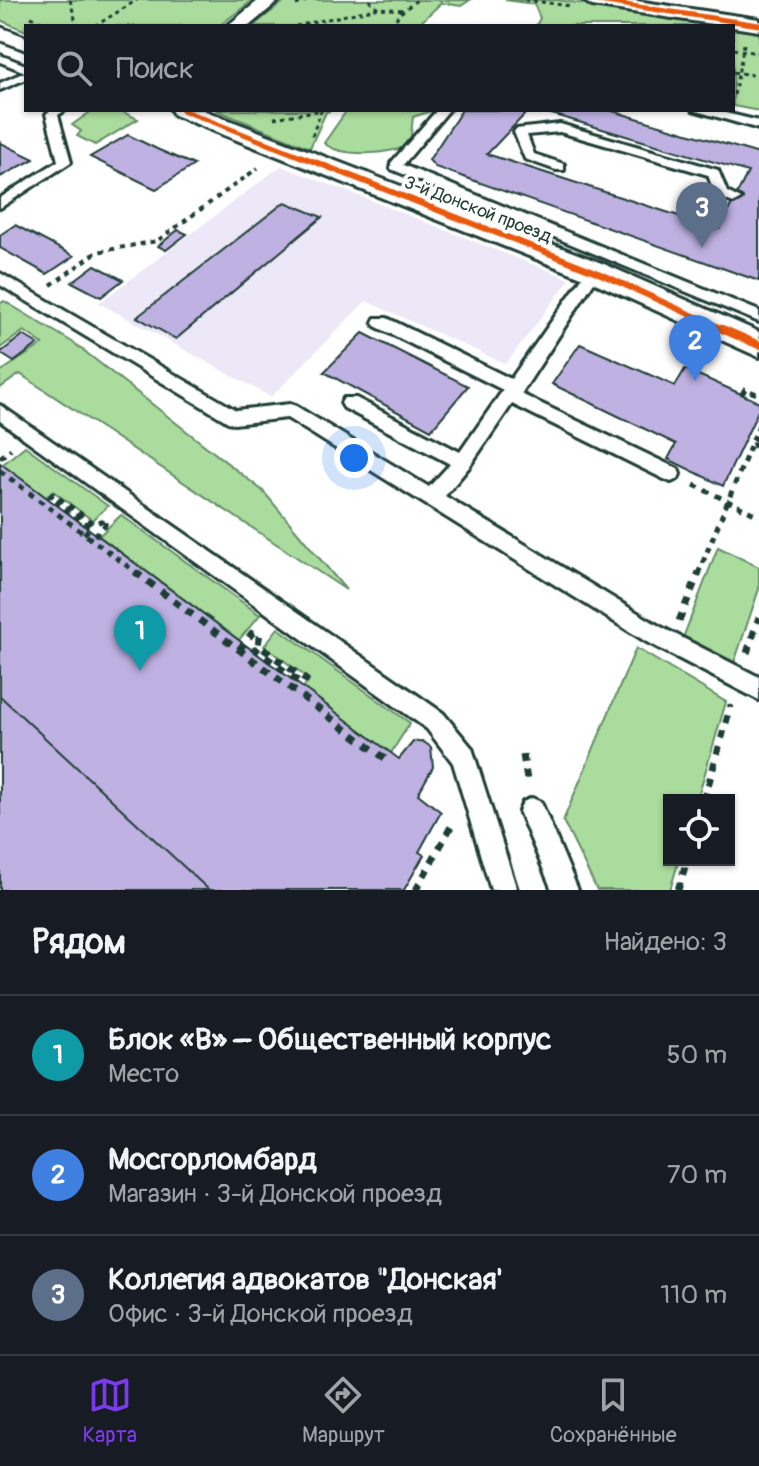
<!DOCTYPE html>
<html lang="ru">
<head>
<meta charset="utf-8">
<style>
  body { margin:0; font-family:Pangolin,sans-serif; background:#242831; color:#f1f3f6 }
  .controls { position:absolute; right:24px; bottom:24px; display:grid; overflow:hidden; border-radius:0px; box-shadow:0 2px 6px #0004 }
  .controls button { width:72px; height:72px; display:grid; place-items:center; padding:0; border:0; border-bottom:2px solid #363941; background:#171b24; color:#f1f3f6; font:40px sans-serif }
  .you { position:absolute; left:354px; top:458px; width:28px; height:28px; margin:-20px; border:6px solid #fff; border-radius:50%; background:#1a73e8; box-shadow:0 0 0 12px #1a73e833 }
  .badge { display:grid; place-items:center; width:52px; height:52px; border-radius:50%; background:#7c3aed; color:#fff; font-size:26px; font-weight:700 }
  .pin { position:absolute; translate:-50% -66px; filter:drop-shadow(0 2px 4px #0008) }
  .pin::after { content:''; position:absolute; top:42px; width:28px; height:24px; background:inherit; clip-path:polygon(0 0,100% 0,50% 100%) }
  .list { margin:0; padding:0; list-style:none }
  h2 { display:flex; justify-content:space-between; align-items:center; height:104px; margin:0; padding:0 32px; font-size:34px }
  h2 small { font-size:26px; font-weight:400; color:#9ea1a6 }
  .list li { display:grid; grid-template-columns:52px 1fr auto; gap:24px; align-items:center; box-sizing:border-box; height:120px; padding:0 32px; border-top:2px solid #363941 }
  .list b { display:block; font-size:30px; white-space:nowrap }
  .list p { margin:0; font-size:26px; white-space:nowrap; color:#9ea1a6 }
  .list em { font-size:26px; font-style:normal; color:#9ea1a6 }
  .icon { flex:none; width:44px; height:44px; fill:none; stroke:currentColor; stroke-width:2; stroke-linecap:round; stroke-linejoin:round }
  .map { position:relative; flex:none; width:759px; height:890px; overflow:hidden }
  .search { position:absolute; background:#171b24; box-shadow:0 2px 6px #0004; left:24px; right:24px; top:24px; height:88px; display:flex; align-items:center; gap:20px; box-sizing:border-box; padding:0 28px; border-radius:0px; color:#9ea1a6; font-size:30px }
  .sheet { height:464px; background:#171b24 }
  nav { display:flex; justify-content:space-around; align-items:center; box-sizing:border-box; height:112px; border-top:2px solid #363941; background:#171b24; font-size:22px; color:#9ea1a6 }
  nav a { display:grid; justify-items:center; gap:4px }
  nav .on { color:#7c3aed }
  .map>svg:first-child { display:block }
</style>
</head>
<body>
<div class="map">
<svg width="759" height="890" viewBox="0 0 759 890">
  <rect width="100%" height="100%" fill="#fff"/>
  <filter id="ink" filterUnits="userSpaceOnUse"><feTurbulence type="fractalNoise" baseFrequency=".0125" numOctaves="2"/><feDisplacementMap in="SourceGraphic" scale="16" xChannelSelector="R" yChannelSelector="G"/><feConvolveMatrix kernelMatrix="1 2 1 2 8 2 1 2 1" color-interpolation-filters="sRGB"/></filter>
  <g filter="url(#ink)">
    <path fill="#ece8f7" d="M281,166L357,195L570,279L506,364L366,301L271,397L99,303Z"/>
    <g fill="#aadc9d" stroke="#648c68" stroke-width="2">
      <path d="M0,0H253L219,26H26V31L0,20Z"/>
      <path d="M286,0H470L461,6L441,3L417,26H253Z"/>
      <path d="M505,0H558L759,29V111L733,106V26H536L540,18L534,4Z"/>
      <path d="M93,110H119L138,119L95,145L77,136L81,131L72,125Z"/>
      <path d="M216,110H333L326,112L310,148Z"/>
      <path d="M347,110H434L413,117L410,144C392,155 341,158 324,143Z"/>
      <path d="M4,301L74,343L263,491L346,590L20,374L0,388V372L43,344L24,331L0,348V304Z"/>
      <path d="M25,446L108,506L92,520L53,491L46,497L2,465Z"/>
      <path d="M121,515L260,615L239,640L99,536Z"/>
      <path d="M718,547L759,567V589L733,666L683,638Z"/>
      <path d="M278,628L410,723L391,753L303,688L309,679L264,646Z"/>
      <path d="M636,648L726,702L697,800H669V860H679L670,890H597L563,821Z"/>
    </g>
    <g fill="#bfb2e3" stroke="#1f3d34" stroke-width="2">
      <path d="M462,110H529L487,154L719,229L748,172L538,110H609L759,154V281L435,167L429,160Z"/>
      <path d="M128,135L159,150L194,165L156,189L90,157Z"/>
      <path d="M0,142L3,144L34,159L0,177Z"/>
      <path d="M285,202L322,217L176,339L137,317Z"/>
      <path d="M15,225L74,256L47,274L0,248V235Z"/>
      <path d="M178,230L187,234L166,250L158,246Z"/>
      <path d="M95,265L123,280L101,297L72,282Z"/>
      <path d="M363,333L468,386L431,430L324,372Z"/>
      <path d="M23,335L38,344L14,362L0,353Z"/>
      <path d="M580,344L675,386L685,369L759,402V409L723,486L668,459L676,444L552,384Z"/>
      <path d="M0,463L399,759L413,742L422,741L431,747L433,767L418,794L441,812L419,852L424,855L404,890H0Z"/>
      <path d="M0,696L30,724L209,890H0Z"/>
    </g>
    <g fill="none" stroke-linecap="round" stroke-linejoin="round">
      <g stroke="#1f3d34" stroke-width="6">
        <g id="lane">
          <path d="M0,55L26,65V79L0,90V83L25,72L0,62Z"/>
          <path d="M51,110H66L58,115L71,162L0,208V198L58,161L46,114Z"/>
          <path d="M437,110H449L403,165L759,311V322L391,169V163Z"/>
          <path d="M693,110H713L759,121V129Z"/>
          <path d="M560,124L718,170L727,192L741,199L734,203L716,197L708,175L560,132L527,135L534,154L564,164V170H556L525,159L514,132L516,129Z"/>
          <path d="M594,266L601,271L521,394L678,469L680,474L678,479L671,482L664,479L512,404L469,467L445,496L661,627L759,677V700L645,641L287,418L234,424L228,422L0,285V273L236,410L290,404L296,406L429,487L450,464L344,408L341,403L344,398H356L460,452L503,390L375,326L373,322L375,318H387L511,379L589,268Z"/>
          <path d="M0,405L443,713L472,748L517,890H491L453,763L427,729L0,421Z"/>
          <path d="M532,798L541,802L578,890H552L519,811L523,802Z"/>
        </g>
      </g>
      <g stroke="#1f3d34" stroke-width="6">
        <g id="street">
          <path d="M259,0H280L249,26H227Z"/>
          <path d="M583,0H630L759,19V31L592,6Z"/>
          <path d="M0,27L26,37V50L0,40Z"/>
          <path d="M171,110H203L604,264L759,332V357L584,278L174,115Z"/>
        </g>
      </g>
      <g stroke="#1f3d34" stroke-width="3" stroke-dasharray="4 4" stroke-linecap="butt">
        <path d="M70,0L77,26"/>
        <path d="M369,0L378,8"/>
        <path d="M525,0L571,6"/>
        <path d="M296,5L309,0"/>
        <path d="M31,17L53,26"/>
        <path d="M95,26L137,0"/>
        <path d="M296,26L378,8L404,10"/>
        <path d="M392,26L399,14L417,0"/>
        <path d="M733,49L759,53"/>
        <path d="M733,72L759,76"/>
        <path d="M734,95L744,44"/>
        <path d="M274,118L323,110"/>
        <path d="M312,136L321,111"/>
      </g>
      <path stroke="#1f3d34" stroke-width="4" stroke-dasharray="5 5" stroke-linecap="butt" d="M51,285L97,252L157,241L258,168"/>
      <g stroke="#1f3d34" stroke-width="5" stroke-dasharray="6 6" stroke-linecap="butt">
        <path d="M742,394L745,389L759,395"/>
        <path d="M753,442L759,457"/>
        <path d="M0,458L11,449"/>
        <path d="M0,471L138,574"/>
        <path d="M694,485L759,516"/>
        <path d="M84,534L91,527L50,497L53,494L94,524L106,519L105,525L91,539"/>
        <path d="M698,574L759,425"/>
      </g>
      <g stroke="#1f3d34" stroke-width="7" stroke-dasharray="8 8" stroke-linecap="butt">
        <path d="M135,572L387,760"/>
        <path d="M679,621L699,572"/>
        <path d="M239,650L252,633H260L258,645L306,680L302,684L255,649L248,656"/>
        <path d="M747,653L759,617"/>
        <path d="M523,755L528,786"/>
        <path d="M704,800L731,705"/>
        <path d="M416,890L453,823"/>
        <path d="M678,890L687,860"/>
      </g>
      <use href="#lane" fill="#fff" fill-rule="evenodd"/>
      <use href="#street" fill="#fff" fill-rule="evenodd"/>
      <g stroke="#fff" stroke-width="8">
        <g id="cycleway-far2">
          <path d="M592,0L759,25"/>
          <path d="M182,110L269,144"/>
        </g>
      </g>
      <g stroke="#fff" stroke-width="10">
        <path id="cycleway-far1" d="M264,142L594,271L727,331"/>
      </g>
      <g stroke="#fff" stroke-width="13">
        <path id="cycleway" d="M722,329L759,345"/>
      </g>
      <use href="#cycleway-far2" stroke="#e8590c" stroke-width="5"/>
      <use href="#cycleway-far1" stroke="#e8590c" stroke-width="6"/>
      <use href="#cycleway" stroke="#e8590c" stroke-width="8"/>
    </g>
  </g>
  <g text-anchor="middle" stroke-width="7" stroke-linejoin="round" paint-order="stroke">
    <g font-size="18" fill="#1f3d34" stroke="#fff">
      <text transform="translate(478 209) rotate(21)" y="6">3-й Донской проезд</text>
    </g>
  </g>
</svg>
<div class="controls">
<button><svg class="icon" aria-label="locate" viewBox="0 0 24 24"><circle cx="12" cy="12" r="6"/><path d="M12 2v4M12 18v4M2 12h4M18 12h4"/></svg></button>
</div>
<div class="you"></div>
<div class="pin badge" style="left:140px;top:671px;background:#0f9aa8">1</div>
<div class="pin badge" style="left:695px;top:381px;background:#3f7fe0">2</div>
<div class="pin badge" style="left:702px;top:248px;background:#5c6f8a">3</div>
<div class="search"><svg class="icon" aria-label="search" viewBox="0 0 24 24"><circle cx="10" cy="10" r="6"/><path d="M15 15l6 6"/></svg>Поиск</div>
</div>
<section class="sheet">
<h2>Рядом<small>Найдено: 3</small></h2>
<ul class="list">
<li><span class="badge" style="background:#0f9aa8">1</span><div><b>Блок «В» – Общественный корпус</b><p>Место</p></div><em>50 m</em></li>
<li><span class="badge" style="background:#3f7fe0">2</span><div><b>Мосгорломбард</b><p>Магазин · 3-й Донской проезд</p></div><em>70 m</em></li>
<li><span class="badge" style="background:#5c6f8a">3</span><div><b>Коллегия адвокатов &quot;Донская'</b><p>Офис · 3-й Донской проезд</p></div><em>110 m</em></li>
</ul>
</section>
<nav>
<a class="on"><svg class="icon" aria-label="map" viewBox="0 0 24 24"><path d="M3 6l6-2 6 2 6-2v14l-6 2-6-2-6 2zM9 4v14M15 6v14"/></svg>Карта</a>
<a><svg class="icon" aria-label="directions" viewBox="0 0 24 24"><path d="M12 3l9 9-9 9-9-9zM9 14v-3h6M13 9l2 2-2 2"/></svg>Маршрут</a>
<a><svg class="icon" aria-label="saved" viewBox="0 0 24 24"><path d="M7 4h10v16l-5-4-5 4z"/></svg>Сохранённые</a>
</nav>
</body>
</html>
